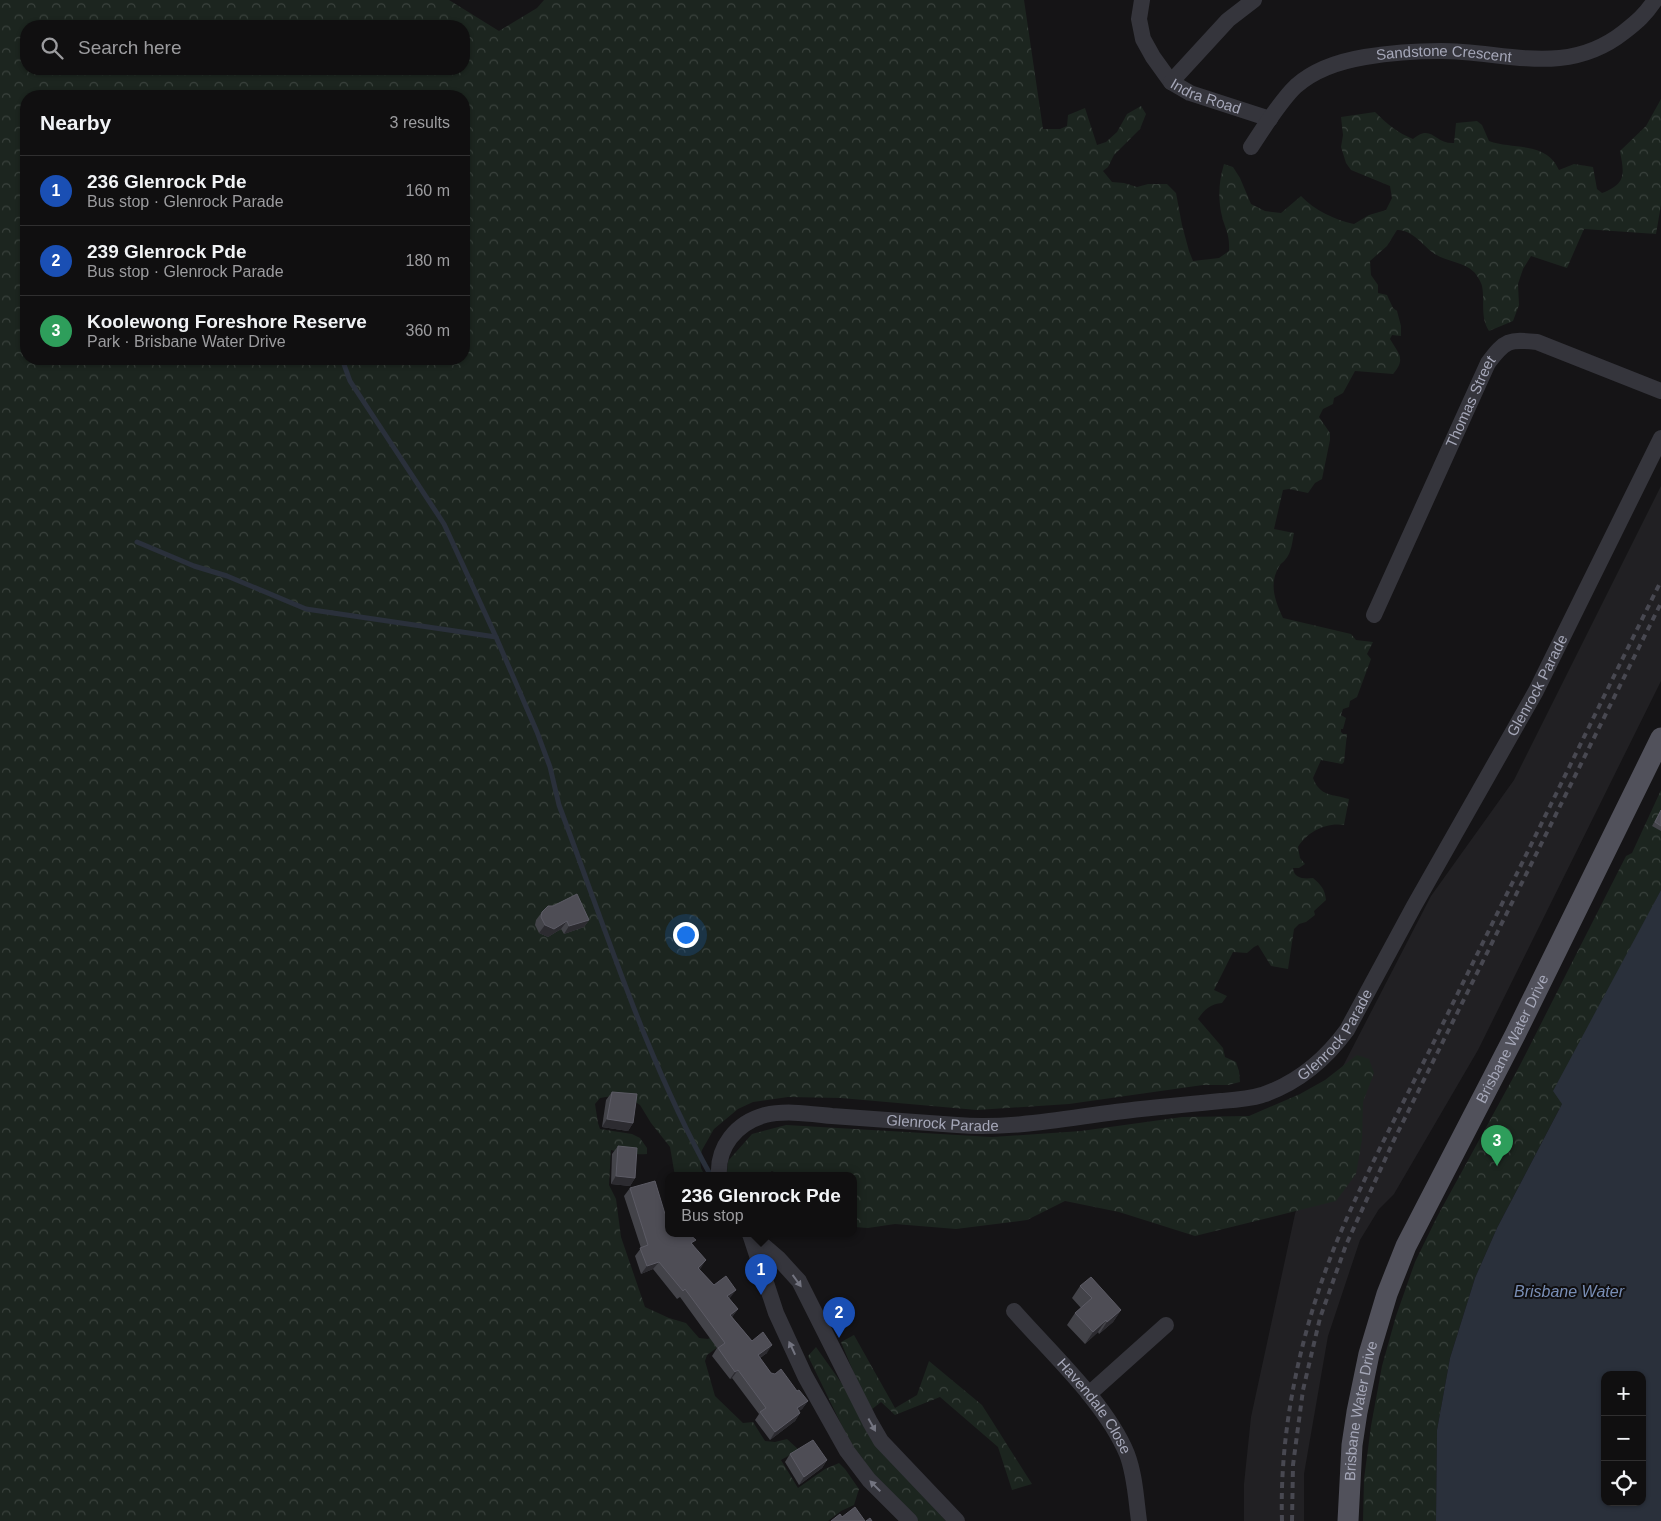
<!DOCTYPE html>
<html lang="en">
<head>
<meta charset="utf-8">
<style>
  body { margin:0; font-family:Arial,sans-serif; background:#1e1d1e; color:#f1f3f6 }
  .controls { position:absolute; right:15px; bottom:15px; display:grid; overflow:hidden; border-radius:10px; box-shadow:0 1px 4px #0004 }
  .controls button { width:45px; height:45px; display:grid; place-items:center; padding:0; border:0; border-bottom:1px solid #302f30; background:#100f10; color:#f1f3f6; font:25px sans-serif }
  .you { position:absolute; left:685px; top:934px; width:18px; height:18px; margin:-12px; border:4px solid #fff; border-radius:50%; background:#1a73e8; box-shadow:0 0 0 8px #1a73e833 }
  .badge { display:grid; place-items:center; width:32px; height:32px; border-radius:50%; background:#8c9099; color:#fff; font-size:16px; font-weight:700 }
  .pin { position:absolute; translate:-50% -41px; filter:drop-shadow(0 1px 2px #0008) }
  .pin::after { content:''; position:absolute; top:26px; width:18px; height:15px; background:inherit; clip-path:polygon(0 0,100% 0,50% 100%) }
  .popup { position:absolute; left:665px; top:1172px; width:192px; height:65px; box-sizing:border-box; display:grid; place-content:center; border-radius:10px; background:#100f10; filter:drop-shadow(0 1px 4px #0005); font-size:16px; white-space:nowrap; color:#9c9c9f }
  .popup b { font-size:19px; color:#f1f3f6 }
  .popup::after { content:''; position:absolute; left:50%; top:100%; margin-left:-10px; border:10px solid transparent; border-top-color:#100f10 }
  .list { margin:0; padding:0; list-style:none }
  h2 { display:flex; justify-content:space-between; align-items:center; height:65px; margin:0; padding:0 20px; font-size:21px }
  h2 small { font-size:16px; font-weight:400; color:#9c9c9f }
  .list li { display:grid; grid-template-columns:32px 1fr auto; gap:15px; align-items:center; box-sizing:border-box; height:70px; padding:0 20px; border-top:1px solid #302f30 }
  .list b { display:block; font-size:19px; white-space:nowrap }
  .list p { margin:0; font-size:16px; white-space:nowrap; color:#9c9c9f }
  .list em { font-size:16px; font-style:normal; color:#9c9c9f }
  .icon { flex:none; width:28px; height:28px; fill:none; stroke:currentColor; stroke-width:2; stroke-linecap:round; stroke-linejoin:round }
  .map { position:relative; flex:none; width:1661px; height:1521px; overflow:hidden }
  .search { position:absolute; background:#100f10; box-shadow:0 1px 4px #0004; left:20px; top:20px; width:450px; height:55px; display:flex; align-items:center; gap:12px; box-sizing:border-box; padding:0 18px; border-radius:20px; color:#9c9c9f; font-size:19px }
  .panel { position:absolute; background:#100f10; box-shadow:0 1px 4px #0004; left:20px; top:90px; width:450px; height:275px; border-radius:20px }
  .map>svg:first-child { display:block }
</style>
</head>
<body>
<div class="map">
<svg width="1661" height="1521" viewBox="0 0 1661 1521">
  <defs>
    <pattern id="forest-crowns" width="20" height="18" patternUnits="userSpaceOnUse" patternTransform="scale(1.25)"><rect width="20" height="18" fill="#1c251f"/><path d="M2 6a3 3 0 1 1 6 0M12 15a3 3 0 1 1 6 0" fill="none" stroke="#3a423d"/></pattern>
  </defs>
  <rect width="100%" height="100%" fill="#151416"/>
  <path fill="#212023" d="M1661,486V681L1478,1050L1394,1194L1379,1209L1360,1240L1328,1336L1304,1474V1521H1244V1484L1251,1417L1295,1214L1342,1068L1431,896L1514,780Z"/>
  <g fill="url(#forest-crowns)" fill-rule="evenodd">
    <path d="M0,0H449L499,31L537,8L544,0H1024L1043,129H1060L1067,126L1068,115L1085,108L1097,145L1106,142L1117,132L1127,114L1141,106L1146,114L1140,129L1114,155L1108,167L1103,171L1112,182L1124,183L1137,187L1148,184H1167L1176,193L1182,225L1189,251L1193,261L1219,258L1229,251C1230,232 1224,228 1221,212C1218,195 1219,181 1224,164L1233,167L1240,178L1251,204L1265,211L1281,213L1301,196C1314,210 1335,220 1354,224L1369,215L1386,210L1392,198L1390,186L1351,170L1346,163L1341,147L1343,135L1341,117L1375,112C1387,124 1398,133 1413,139C1432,123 1434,144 1454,143L1456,123L1477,121L1482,125L1489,141C1514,150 1546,141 1559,170L1574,164L1593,167L1597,189L1602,193C1627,183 1624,174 1620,151L1646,126L1661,99V205L1656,234L1584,229L1567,268L1531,256L1523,269L1518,284L1519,305L1513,321L1489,331C1480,317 1485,301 1482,286C1481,282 1477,275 1474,272C1463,261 1445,262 1432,252C1423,245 1411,229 1397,230L1387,246L1370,261L1371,275L1378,285V293L1387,295L1393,308L1397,311L1401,326V336L1392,335L1390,339C1399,354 1406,359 1393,374L1355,371L1343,393L1334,398L1333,404L1323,409L1319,417L1330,433V440L1322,479L1315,483L1308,493L1289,489L1283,490L1274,529L1294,533C1292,542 1292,552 1285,560C1284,562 1281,563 1280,565C1268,583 1275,601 1283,618L1351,634L1356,640L1373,642L1367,654L1371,659L1357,697L1350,701L1349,707L1343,709L1341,715L1346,718L1343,729H1341V732L1343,734H1347L1344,762L1342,764L1321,760L1313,778C1320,797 1333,794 1349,799L1344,825C1326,822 1307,832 1298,847L1300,858L1305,864L1299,868H1293C1294,879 1304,879 1313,878C1321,885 1325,889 1326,900L1314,911L1315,915L1306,922L1299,924L1294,929L1288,969L1271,966L1258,945L1254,947L1247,953L1233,952L1214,990L1227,996L1222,1003C1210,1004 1204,1010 1198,1019L1223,1048L1225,1057L1236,1062L1239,1071L1240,1082L1228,1085H1203L1069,1104L977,1110L841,1098L788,1097L753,1102L738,1109L714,1129L702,1150L700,1159L701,1168L705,1176H675L670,1147L651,1123L640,1105L631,1099L612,1096L600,1098L595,1104L598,1123L600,1129L632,1134L640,1138L647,1148V1154C635,1155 622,1153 611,1150L609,1185L616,1199L621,1237L645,1307L669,1318L686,1323L699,1338L708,1339L724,1329L718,1347L707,1355L705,1361L715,1396L743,1423L753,1422L765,1441L775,1442L787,1439L799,1450L781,1460L798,1488L825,1469L839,1463L845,1469L859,1489L854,1505L841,1511L828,1521H0ZM26,26H464V69H26ZM26,96H464V359H26Z"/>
    <path d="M1661,790V890L1619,971L1562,1104L1497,1228L1475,1278L1450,1358L1437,1430L1436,1521H1363L1364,1479L1371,1426L1382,1366L1396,1316L1415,1262L1437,1217L1519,1067L1626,856L1632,853Z"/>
    <path d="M1357,1055L1369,1059L1374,1073L1363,1102L1362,1140L1356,1174L1336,1201L1195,1236L1119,1212L1065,1201L1027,1220L956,1229L895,1224L868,1228L854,1227V1176H782L772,1171L765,1176H728L727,1172L728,1161L752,1134L786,1125L992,1137L1081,1131L1182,1117L1249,1116L1300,1094L1325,1080Z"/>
    <path d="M854,1335L895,1408L917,1395L929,1361L982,1405L1032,1484L1012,1490L998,1447L940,1397L895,1415L881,1402L861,1418L879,1449L946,1521H915L867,1474L843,1428L808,1356L816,1347L850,1395L860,1388L841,1342Z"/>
  </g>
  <path fill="#2a303b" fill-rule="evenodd" d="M1661,890V1521H1436L1437,1430L1450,1358L1475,1278L1497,1228L1562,1104L1553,1091ZM1605,1375H1642V1502H1605Z"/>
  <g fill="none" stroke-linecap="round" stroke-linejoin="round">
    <g stroke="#2a303b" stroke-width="5">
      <path d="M342,359L350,381L444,524L496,637"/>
      <path d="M137,542L194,566L227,576L306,609L496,637L537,732L550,767L559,805C606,930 646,1059 711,1176"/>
    </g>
    <g stroke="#35353c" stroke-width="16">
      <path id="s1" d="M1142,0L1139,19L1143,39L1153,57L1171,82L1190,93L1270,119"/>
      <path d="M1171,82L1228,20L1254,0"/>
      <path id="s2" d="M1251,147C1263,129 1280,101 1296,86C1315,69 1341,61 1365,57C1389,53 1416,51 1441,51C1505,51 1566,78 1624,32C1638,21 1645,15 1655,0"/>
      <path id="s3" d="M1374,615L1488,363C1505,340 1509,339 1537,342L1661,391"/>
      <path id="s4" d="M719,1176C717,1147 736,1123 765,1115C786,1110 811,1114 832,1116C874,1119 915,1122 957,1125C1019,1130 1080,1115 1141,1109C1168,1106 1194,1104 1221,1101C1234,1100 1249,1099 1262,1095C1298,1083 1325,1060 1347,1030L1414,906L1536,691L1661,438"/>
      <path d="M750,1234L778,1258L799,1281L870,1422L881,1441L957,1521"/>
      <path d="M750,1234L776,1313L805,1376L847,1451L869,1480L910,1521"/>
      <path id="s5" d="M1014,1311C1050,1352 1106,1403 1127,1454C1135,1475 1136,1499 1139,1521"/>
      <path d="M1089,1394L1166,1325"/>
    </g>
    <path stroke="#51515b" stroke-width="21" id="s6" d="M1348,1521L1352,1445L1357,1412L1369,1354L1387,1294L1406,1246L1515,1035L1661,738"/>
    <g stroke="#484851" stroke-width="4" stroke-dasharray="6 5" stroke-linecap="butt">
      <path d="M1282,1521C1279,1428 1302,1326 1337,1241C1371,1160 1414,1084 1452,1005C1522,864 1591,722 1661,581"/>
      <path d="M1292,1521L1293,1465L1303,1390L1320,1318L1346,1245L1393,1142L1661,603"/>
    </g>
  </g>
  <g fill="#434349">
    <path d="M1661,810V831L1652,826Z"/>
    <path d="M542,912L589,920L584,927L564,934L561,929L548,937L539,933L535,925L536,920Z"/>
    <path d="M612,1092L633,1123L628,1131L602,1127L606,1100Z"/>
    <path d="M618,1146L635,1178L630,1186L611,1184L612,1154Z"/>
    <path d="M630,1188L668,1234L693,1244L701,1268L699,1269L714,1285L736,1290L729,1298L738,1309L732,1317L752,1341L767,1353L760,1358L771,1373L797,1391L808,1401L802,1409L799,1411L800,1413L795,1421L770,1440L755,1420L759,1414L732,1378L730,1379L712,1356L717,1348L680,1297L677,1299L653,1269L641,1274L635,1256L641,1248L624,1196Z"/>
    <path d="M1080,1286L1121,1310L1113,1322L1099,1334L1098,1332L1085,1344L1067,1325L1075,1313L1081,1308L1072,1298Z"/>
    <path d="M790,1454L827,1460L822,1468L799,1485L785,1462Z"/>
  </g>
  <g fill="#2c2b30">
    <path d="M589,920L584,927L564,934L569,926Z"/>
    <path d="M567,921L561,929L548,937L539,933L545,925Z"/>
    <path d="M607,1119L633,1123L628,1131L602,1127Z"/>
    <path d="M616,1176L635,1178L630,1186L611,1184Z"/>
    <path d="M706,1260L701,1268L692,1275L698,1268Z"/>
    <path d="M659,1262L653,1269L641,1274L647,1266Z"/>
    <path d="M736,1290L730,1298L721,1304L727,1296Z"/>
    <path d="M738,1309L732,1317L730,1315Z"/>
    <path d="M1121,1310L1113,1322L1099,1334L1107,1322Z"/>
    <path d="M1106,1320L1098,1332L1085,1344L1093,1332Z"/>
    <path d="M772,1345L767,1353L752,1363L758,1355Z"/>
    <path d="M738,1370L732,1378L730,1379L735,1372Z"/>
    <path d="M808,1401L802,1409L792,1416L797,1408Z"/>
    <path d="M800,1413L795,1421L770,1440L775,1432Z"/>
    <path d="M827,1460L822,1468L799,1485L804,1477Z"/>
  </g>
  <g fill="#4e4d55" stroke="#5c5b65">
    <path d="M1661,810V826L1655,822Z"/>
    <path d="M577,894L589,920L569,926L567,921L554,929L545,925L541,917L542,912L548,906H553Z"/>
    <path d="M612,1092L637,1094L633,1123L607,1119Z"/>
    <path d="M618,1146L637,1148L635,1178L616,1176Z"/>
    <path d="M655,1181L665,1214L668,1211V1234H689L696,1240L691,1243L706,1260L698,1268L714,1285L726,1276L736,1290L727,1296L738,1309L730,1315L752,1341L763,1332L772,1345L758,1355L771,1373L775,1374L781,1369L797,1391L799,1390L808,1401L797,1408L800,1413L775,1432L760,1412L766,1408L738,1370L735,1372L718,1348L725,1343L685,1289L683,1291L659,1262L647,1266L640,1248L648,1245L630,1188Z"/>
    <path d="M1091,1277L1121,1310L1107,1322L1106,1320L1093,1332L1075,1313L1092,1298L1080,1286Z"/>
    <path d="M813,1440L827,1460L804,1477L790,1454Z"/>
    <path d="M855,1507L865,1521H831L840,1514L842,1517Z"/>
    <path d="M870,1518L872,1521H866Z"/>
  </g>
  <defs><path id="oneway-solid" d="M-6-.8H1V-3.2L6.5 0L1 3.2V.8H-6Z" transform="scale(1.25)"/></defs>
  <g fill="#737480">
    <use href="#oneway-solid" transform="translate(797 1281) rotate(54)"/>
    <use href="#oneway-solid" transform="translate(792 1348) rotate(-115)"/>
    <use href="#oneway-solid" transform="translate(872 1425) rotate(61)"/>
    <use href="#oneway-solid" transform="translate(875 1486) rotate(-135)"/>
  </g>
  <g text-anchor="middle" stroke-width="4" stroke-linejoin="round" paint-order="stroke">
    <g font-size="15" fill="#a5a7b8" stroke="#100f11">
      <text dy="5" stroke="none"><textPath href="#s2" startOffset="231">Sandstone Crescent</textPath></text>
      <text dy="5" stroke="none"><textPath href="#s1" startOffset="129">Indra Road</textPath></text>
      <text dy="5" stroke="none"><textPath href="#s3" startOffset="234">Thomas Street</textPath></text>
      <text dy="5" stroke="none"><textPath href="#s4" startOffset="1085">Glenrock Parade</textPath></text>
      <text dy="5" stroke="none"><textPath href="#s4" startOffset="680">Glenrock Parade</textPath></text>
      <text dy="5" stroke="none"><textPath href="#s6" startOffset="516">Brisbane Water Drive</textPath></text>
      <text dy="5" stroke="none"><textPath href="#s4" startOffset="261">Glenrock Parade</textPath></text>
      <text dy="5" stroke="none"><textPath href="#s5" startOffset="125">Havendale Close</textPath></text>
      <text dy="5" stroke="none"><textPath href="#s6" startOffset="111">Brisbane Water Drive</textPath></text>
    </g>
    <g font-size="16" font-style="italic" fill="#798eb5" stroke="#100f11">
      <text x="1569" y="1297">Brisbane Water</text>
    </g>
  </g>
</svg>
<div class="controls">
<button>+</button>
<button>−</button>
<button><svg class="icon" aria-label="locate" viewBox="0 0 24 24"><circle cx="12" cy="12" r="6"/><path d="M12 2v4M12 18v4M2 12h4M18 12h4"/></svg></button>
</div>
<div class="you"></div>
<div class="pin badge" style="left:761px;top:1295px;background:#1a4fb4">1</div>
<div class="popup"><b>236 Glenrock Pde</b>Bus stop</div>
<div class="pin badge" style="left:839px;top:1338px;background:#1a4fb4">2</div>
<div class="pin badge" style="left:1497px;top:1166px;background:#2e9e5b">3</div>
<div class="search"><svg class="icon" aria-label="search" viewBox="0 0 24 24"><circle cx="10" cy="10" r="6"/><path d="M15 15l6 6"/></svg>Search here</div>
<section class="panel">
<h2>Nearby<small>3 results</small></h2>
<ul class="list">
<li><span class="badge" style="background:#1a4fb4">1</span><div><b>236 Glenrock Pde</b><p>Bus stop · Glenrock Parade</p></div><em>160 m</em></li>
<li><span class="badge" style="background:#1a4fb4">2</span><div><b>239 Glenrock Pde</b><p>Bus stop · Glenrock Parade</p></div><em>180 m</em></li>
<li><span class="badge" style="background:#2e9e5b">3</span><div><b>Koolewong Foreshore Reserve</b><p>Park · Brisbane Water Drive</p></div><em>360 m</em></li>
</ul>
</section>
</div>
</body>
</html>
